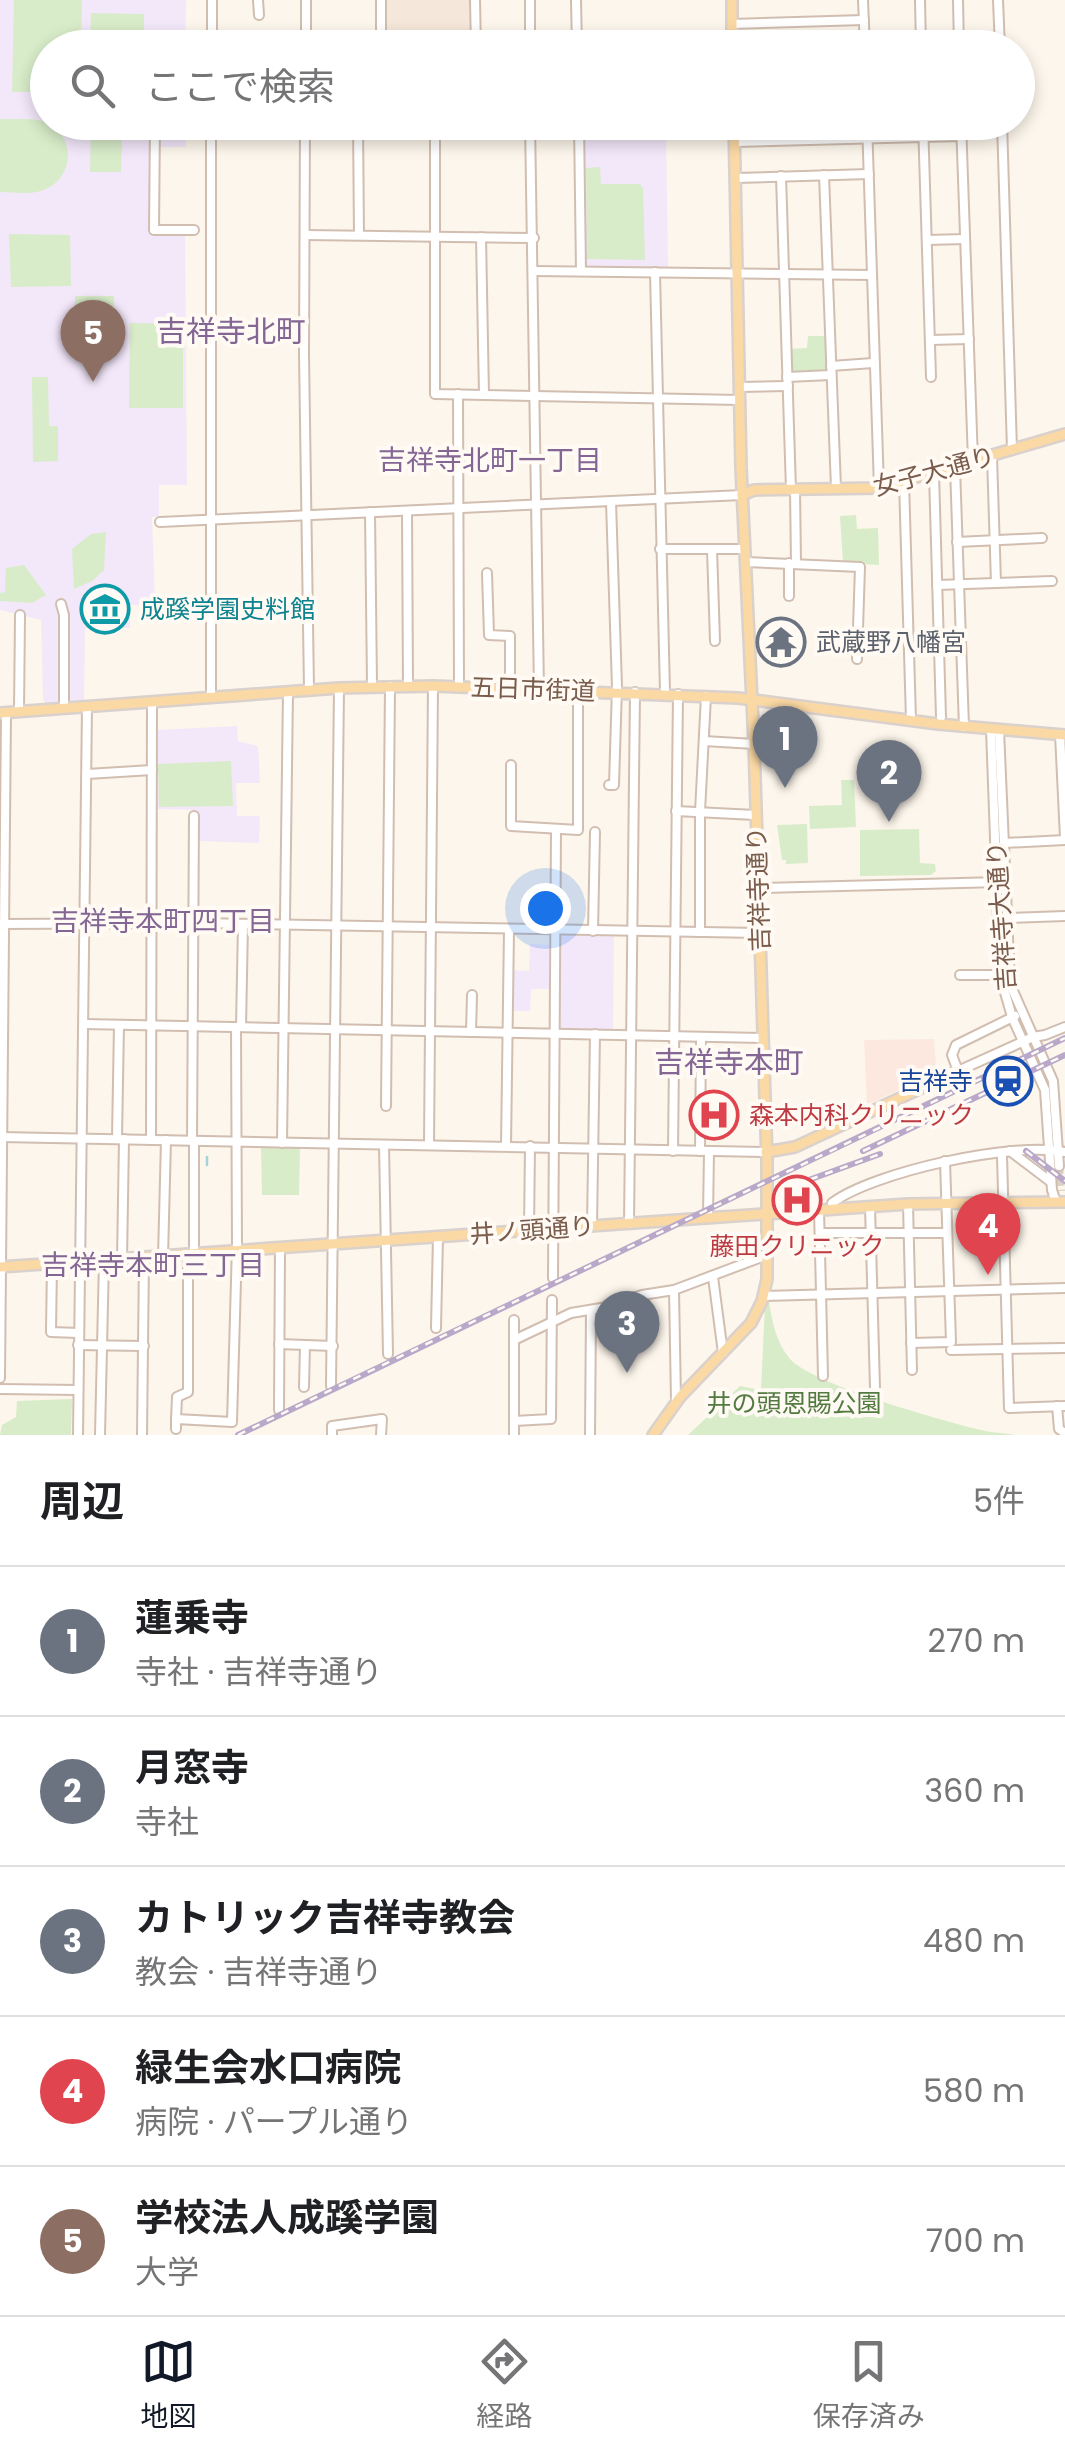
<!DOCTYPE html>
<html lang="ja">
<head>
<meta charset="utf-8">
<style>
  body { margin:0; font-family:Poppins,"Noto Sans JP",sans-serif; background:#f2f2f2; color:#202124 }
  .you { position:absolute; left:545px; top:908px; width:35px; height:35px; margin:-25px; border:8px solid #fff; border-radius:50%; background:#1a73e8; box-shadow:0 0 0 15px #1a73e833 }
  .badge { display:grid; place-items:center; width:65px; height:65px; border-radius:50%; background:#111827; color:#fff; font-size:32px; font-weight:700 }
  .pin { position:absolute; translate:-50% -82px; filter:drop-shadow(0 2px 5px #0008) }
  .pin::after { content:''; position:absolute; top:52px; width:35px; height:30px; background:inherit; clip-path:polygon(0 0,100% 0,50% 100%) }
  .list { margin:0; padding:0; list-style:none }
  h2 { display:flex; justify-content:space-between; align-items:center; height:130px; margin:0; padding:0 40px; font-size:42px }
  h2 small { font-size:32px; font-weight:400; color:#757577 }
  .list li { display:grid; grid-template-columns:65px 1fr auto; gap:30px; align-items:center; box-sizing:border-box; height:150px; padding:0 40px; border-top:2px solid #e0e0e0 }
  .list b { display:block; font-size:38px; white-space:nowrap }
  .list p { margin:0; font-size:32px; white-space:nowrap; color:#757577 }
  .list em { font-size:32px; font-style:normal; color:#757577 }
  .icon { flex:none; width:55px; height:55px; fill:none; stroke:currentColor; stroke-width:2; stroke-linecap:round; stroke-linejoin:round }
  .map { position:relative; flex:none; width:1065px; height:1435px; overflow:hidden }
  .search { position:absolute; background:#fff; box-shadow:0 5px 15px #0003; left:30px; right:30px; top:30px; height:110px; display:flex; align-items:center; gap:25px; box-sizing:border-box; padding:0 35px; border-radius:55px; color:#757577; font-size:38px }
  .sheet { height:880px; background:#fff }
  nav { display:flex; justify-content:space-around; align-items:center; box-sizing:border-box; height:140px; border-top:2px solid #e0e0e0; background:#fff; font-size:28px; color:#757577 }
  nav a { display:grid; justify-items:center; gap:5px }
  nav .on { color:#111827 }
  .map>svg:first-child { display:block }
</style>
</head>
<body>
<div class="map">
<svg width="1065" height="1435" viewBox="0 0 1065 1435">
  <rect width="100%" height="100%" fill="#fdf6ec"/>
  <path fill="#f5e8da" d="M386,0H471V47H385Z"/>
  <path fill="#fde8e0" d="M934,1039L936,1066L932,1074L867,1105L864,1040Z"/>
  <g fill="#f3e8fa">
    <path d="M0,0H186L185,47L48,48V122L186,123V147H151V234H185L187,485H159V516L152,517L155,605H130V628H85L84,702L47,705L43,699L41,620L0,610Z"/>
    <path d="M666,128L668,268L583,266V130Z"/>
    <path d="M237,726L238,741L258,746L260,783H236L237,816H260L259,843L198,841L196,810L156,809V730Z"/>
    <path d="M557,934L614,935L613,1034L557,1031Z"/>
    <path d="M530,944L555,945L553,989H531L530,1011H508L509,970L529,971Z"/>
  </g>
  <g fill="#d8ecc9">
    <path d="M14,0H82L81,47L48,48L47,92H12Z"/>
    <path d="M91,13L144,14V47H90Z"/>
    <path d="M0,119C15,120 35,117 48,123C75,137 74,175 48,188C34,196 15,192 0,192Z"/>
    <path d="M91,123H147V135H122L121,172H90Z"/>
    <path d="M600,167L601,184H640L643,189L645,260L587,259L586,168Z"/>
    <path d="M9,234L70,235L71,286L11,287Z"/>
    <rect x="75" y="296" width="39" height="53"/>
    <path d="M130,323L183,324V408H129Z"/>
    <path d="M808,336H827L828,372L793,374L789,372L788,349L807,348Z"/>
    <path d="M32,377H48L49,426H58V461L33,462Z"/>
    <path d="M856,515L857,529L878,528L879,565L843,563L840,516Z"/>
    <path d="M106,532L104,570L92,581L74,589L72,549L91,534Z"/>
    <path d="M24,565L46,595L32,603L0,601V593L5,592L6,568Z"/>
    <path d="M231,761L233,806L159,807L158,764Z"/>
    <path d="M841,780H854L856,827L810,829L809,806L842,805Z"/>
    <path d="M807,824L808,863L786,864V860H782L777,825Z"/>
    <path d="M919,829L920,863L935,864L936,871L931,875L860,876V830Z"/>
    <path d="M261,1146L300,1147L299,1195H262Z"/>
    <path d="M769,1301C772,1322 776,1342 790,1359C813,1385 947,1422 985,1431C995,1433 1006,1433 1015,1435H688L740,1386L761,1390L765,1304Z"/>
    <path d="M72,1399L71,1435H0L2,1425L16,1417L17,1401Z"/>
  </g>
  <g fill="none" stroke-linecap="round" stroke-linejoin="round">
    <path stroke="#a5d3da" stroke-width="2.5" d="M207,1165V1157"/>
    <path stroke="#dcd0c4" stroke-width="8" stroke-dasharray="8 4" stroke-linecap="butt" d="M1059,1166L1061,1191"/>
    <g stroke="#d1beb0" stroke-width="12">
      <g id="minor">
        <path d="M258,0L259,15"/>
        <path d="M475,0L476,48"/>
        <path d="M530,0V48"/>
        <path d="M576,0L577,48"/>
        <path d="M863,0L865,48"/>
        <path d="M920,0L921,48"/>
        <path d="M958,0L959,48"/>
        <path d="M998,0L1000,48"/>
        <path d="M732,24L864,20"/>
        <path d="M212,48V0"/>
        <path d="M306,48V0"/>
        <path d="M381,48V0"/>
        <path d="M155,122L154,230H194"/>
        <path d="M305,122L304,354L309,690"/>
        <path d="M358,122L359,235"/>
        <path d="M435,122V394L740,400"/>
        <path d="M530,122L539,690"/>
        <path d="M579,122L581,271"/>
        <path d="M867,122L879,488"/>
        <path d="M923,122L931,377"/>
        <path d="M961,122L973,461"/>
        <path d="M1002,122L1012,450"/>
        <path d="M735,142L962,136"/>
        <path d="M824,175L836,488"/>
        <path d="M781,176L791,490"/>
        <path d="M736,178L869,174"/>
        <path d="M306,235L534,238"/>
        <path d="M481,237L484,395"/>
        <path d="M927,240L965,239"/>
        <path d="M534,271L872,275"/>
        <path d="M655,272L665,693"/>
        <path d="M930,340L969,339"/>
        <path d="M831,366L873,363"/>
        <path d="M787,377L831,375"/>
        <path d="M740,387L788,386"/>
        <path d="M458,394L459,687"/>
        <path d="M992,456L996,583"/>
        <path d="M955,467L964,727"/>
        <path d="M934,473L941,717"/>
        <path d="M904,481L911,720"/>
        <path d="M795,489L796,563"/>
        <path d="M407,511L408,686"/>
        <path d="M370,512L372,686"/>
        <path d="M160,522L742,495"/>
        <path d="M957,542L1042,538"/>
        <path d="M660,549H745"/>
        <path d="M712,549L715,641"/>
        <path d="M746,562L860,567L857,659"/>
        <path d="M487,573L489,635L510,636V688"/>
        <path d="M937,585L1052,581"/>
        <path d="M789,596V563"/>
        <path d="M61,604L64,615V708"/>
        <path d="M211,697V122"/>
        <path d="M19,711L20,615"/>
        <path d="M991,729L1000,975L1012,1017L1045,1090L1052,1190L1056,1202"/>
        <path d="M999,730L1010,984L1053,1081L1059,1166"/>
        <path d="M1060,734L1065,838"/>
        <path d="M704,741L754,744"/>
        <path d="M511,765V826L578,830V691"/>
        <path d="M87,774L152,770"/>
        <path d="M609,785H614L617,687L611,502"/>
        <path d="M676,811L755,815"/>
        <path d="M1004,843L1065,840"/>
        <path d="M757,888L1001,882"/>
        <path d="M1008,918L1065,916"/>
        <path d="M0,924L194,923L759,933"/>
        <path d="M593,931L595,832"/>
        <path d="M700,932V812L706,696"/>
        <path d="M960,975H1000"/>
        <path d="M1015,1016L956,1045L952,1055L958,1071L1033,1037L1045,1035L1065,1027"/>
        <path d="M84,1024L762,1038"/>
        <path d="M241,1027L243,924"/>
        <path d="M471,1032L472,995"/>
        <path d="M386,1106L390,686"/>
        <path d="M0,1137L766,1152"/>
        <path d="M117,1138L119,1025"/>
        <path d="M151,1140L152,702"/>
        <path d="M192,1141L194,816"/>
        <path d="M282,1143L288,692"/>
        <path d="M429,1144L433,686"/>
        <path d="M384,1145L388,1354"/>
        <path d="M506,1146L509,930"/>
        <path d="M673,1151L678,694"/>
        <path d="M700,1151L701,1037"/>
        <path d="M1010,1151L1051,1182"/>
        <path d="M1002,1156L1009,1408L1065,1406"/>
        <path d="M908,1204L912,1370"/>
        <path d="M870,1207L875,1388"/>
        <path d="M832,1209V1203C873,1172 1014,1141 1065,1152"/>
        <path d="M819,1210L823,1376"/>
        <path d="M708,1217L709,1151"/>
        <path d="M629,1224L635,692"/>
        <path d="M592,1226L595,1034"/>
        <path d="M529,1230L530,1146"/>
        <path d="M820,1233H947"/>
        <path d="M194,1254V1141"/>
        <path d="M163,1257L166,1140"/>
        <path d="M122,1260L124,1139"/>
        <path d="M52,1264L51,1332L79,1333"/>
        <path d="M713,1277L723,1353"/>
        <path d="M553,1278L556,830"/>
        <path d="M674,1290L676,1401"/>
        <path d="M763,1296L1065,1288"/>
        <path d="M436,1328L438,1237"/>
        <path d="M514,1340L571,1313L607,1307L642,1295L674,1290L767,1255"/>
        <path d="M911,1343L951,1342L945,1161"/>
        <path d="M279,1344L333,1346"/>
        <path d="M78,1345L144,1346"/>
        <path d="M951,1350L1065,1348"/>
        <path d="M0,1378L6,712"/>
        <path d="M331,1386L339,688"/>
        <path d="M304,1387L305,1345"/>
        <path d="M0,1389L78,1390"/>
        <path d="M1057,1406L1059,1429L1065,1433"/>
        <path d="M279,1410L280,1248"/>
        <path d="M176,1419L177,1397L188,1392V1254"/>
        <path d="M514,1421L551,1419L552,1300"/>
        <path d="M176,1429V1419L232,1422L237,1245L236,1027"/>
        <path d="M78,1435L87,707"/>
        <path d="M100,1435L104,1260"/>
        <path d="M142,1435L144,1258"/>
        <path d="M332,1435V1426L382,1419L381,1435"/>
        <path d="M514,1435V1320"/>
        <path d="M590,1435L591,1311"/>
      </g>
    </g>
    <g stroke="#dad1cd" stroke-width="14">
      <g id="major">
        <path d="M732,0V48"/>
        <path d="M742,495L754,490L879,488L1065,434"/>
        <path d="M0,713L339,688L433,686L738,698L938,724L1065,735"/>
        <path d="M766,1152L795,1147L958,1071"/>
        <path d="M0,1267L908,1204L1065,1202"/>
        <path d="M653,1435L680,1397L751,1323L762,1301L767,1279V1162L754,744L741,468L734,122"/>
      </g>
    </g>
    <use href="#minor" stroke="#fff" stroke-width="8"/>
    <use href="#major" stroke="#fbd9a5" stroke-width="9"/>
    <g stroke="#b9a8c9" stroke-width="6">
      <g id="rail">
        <path d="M863,1151L1065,1055"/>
        <path d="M1026,1151L1065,1181"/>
        <path d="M795,1185L880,1154"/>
        <path d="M238,1435C513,1301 790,1172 1065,1038"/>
      </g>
    </g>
    <use href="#rail" stroke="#fffaf3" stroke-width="2.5" stroke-dasharray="8" stroke-linecap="butt"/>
  </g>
  <defs>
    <g id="museum-ring" transform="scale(2.5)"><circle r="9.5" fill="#fffaf3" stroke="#0f9aa8" stroke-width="1.5"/><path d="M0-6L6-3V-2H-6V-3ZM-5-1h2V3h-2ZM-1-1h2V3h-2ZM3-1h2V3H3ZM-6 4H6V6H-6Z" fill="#0f9aa8"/></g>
    <g id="temple-ring" transform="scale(2.5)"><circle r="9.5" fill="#fffaf3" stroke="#6b7280" stroke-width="1.5"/><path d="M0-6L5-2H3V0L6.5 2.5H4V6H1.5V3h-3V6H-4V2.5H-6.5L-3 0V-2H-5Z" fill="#6b7280"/></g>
    <g id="station-ring" transform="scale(2.5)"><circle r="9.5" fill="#fffaf3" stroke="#1a4fb4" stroke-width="1.5"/><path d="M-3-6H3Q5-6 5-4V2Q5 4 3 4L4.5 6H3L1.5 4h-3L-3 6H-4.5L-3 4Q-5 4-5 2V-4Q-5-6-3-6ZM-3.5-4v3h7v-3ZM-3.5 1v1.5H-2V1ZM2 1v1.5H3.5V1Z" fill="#1a4fb4"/></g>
    <g id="hospital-ring" transform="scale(2.5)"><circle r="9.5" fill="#fffaf3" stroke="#e0444e" stroke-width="1.5"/><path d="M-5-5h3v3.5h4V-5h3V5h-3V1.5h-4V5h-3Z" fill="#e0444e"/></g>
  </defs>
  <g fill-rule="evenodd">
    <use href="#museum-ring" x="105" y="609"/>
    <use href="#temple-ring" x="781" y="642"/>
    <use href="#station-ring" x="1008" y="1081"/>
    <use href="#hospital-ring" x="714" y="1115"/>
    <use href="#hospital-ring" x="797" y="1200"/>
  </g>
  <g text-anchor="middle" stroke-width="8" stroke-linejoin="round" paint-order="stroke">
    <g font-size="25" fill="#7a5c4d" stroke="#fffaf3">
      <text transform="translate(934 471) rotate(-15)" y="9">女子大通り</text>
      <text transform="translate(533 689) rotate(2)" y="9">五日市街道</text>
      <text transform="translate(758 889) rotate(-92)" y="9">吉祥寺通り</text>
      <text transform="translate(1001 916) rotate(-94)" y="9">吉祥寺大通り</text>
      <text transform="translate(532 1230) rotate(-4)" y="9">井ノ頭通り</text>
    </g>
    <g font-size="25" fill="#0d838f" stroke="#fffaf3" text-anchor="start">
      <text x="140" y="618">成蹊学園史料館</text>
    </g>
    <g font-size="25" fill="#5b616d" stroke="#fffaf3" text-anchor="start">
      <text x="816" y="651">武蔵野八幡宮</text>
    </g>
    <g font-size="25" fill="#164399" stroke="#fffaf3" text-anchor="end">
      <text x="973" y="1090">吉祥寺</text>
    </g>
    <g font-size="25" fill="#be3a42" stroke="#fffaf3" text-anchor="start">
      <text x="749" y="1124">森本内科クリニック</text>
      <text x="797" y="1255" text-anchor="middle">藤田クリニック</text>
    </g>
    <g font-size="25" fill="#537a41" stroke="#fffaf3">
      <text x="794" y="1412">井の頭恩賜公園</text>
    </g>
    <g font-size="28" fill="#846695" stroke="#fffaf3">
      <text x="490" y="470">吉祥寺北町一丁目</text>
      <text x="163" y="931">吉祥寺本町四丁目</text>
      <text x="153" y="1275">吉祥寺本町三丁目</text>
    </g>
    <g font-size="30" fill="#846695" stroke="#fffaf3">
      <text x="231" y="342">吉祥寺北町</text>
      <text x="729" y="1073">吉祥寺本町</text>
    </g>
  </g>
</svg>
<div class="you"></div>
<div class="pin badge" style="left:785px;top:788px;background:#6b7280">1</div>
<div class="pin badge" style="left:889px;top:822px;background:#6b7280">2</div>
<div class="pin badge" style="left:627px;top:1373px;background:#6b7280">3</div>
<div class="pin badge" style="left:988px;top:1275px;background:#e0444e">4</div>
<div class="pin badge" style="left:93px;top:382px;background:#8d6e63">5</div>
<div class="search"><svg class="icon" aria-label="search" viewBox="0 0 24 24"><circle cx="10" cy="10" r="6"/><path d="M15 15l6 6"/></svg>ここで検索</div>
</div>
<section class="sheet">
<h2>周辺<small>5件</small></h2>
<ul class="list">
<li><span class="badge" style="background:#6b7280">1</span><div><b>蓮乗寺</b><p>寺社 · 吉祥寺通り</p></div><em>270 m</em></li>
<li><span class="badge" style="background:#6b7280">2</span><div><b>月窓寺</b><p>寺社</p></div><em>360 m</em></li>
<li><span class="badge" style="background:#6b7280">3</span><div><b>カトリック吉祥寺教会</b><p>教会 · 吉祥寺通り</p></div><em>480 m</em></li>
<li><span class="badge" style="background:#e0444e">4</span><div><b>緑生会水口病院</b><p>病院 · パープル通り</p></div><em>580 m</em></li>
<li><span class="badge" style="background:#8d6e63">5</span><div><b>学校法人成蹊学園</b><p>大学</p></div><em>700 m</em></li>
</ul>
</section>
<nav>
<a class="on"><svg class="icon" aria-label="map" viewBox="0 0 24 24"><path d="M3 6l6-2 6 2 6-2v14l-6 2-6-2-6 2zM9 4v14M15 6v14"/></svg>地図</a>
<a><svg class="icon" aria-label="directions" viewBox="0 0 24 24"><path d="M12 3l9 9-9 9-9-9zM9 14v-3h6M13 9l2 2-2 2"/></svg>経路</a>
<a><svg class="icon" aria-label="saved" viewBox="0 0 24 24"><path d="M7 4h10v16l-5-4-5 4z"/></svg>保存済み</a>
</nav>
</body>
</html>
